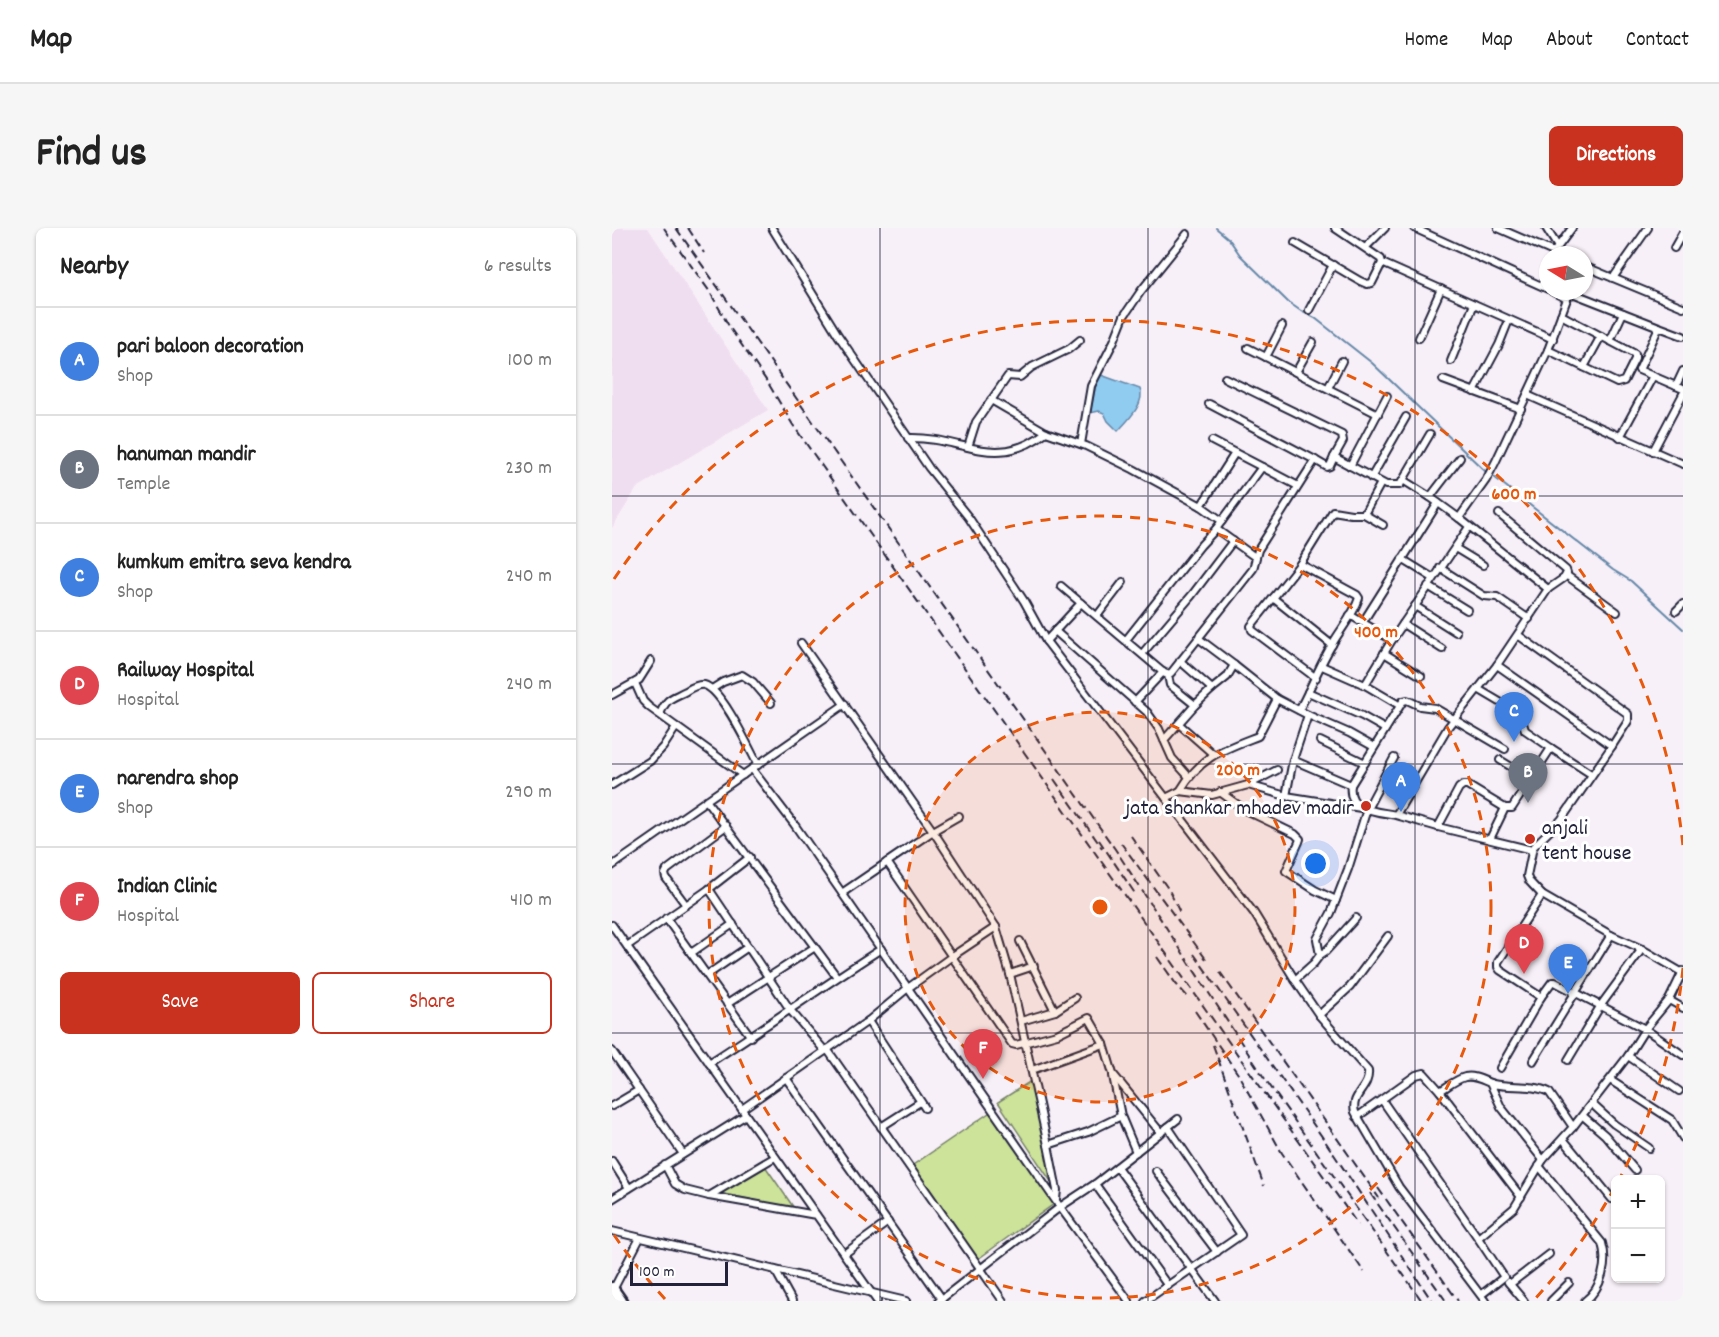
<!DOCTYPE html>
<html lang="en">
<head>
<meta charset="utf-8">
<style>
  body { margin:0; font-family:Dekko,sans-serif; background:#f6f6f6; color:#222 }
  .controls { position:absolute; right:18px; bottom:18px; display:grid; overflow:hidden; border-radius:9px; box-shadow:0 2px 4px #0004 }
  .controls button { width:54px; height:54px; display:grid; place-items:center; padding:0; border:0; border-bottom:2px solid #e0e0e0; background:#fff; color:#222; font:30px sans-serif }
  .compass { position:absolute; left:927px; top:18px; width:54px; height:54px; border-radius:50%; background:#fff; box-shadow:0 2px 4px #0004; rotate:280deg }
  .scale { position:absolute; left:18px; bottom:15px; width:98px; box-sizing:border-box; padding-left:6px; border:3px solid #22223b; border-top:0; font-size:16px; line-height:21px; white-space:nowrap; color:#22223b; -webkit-text-stroke:4px #fff; paint-order:stroke }
  .you { position:absolute; left:704px; top:636px; width:21px; height:21px; margin:-15px; border:4px solid #fff; border-radius:50%; background:#1a73e8; box-shadow:0 0 0 9px #1a73e833 }
  .badge { display:grid; place-items:center; width:39px; height:39px; border-radius:50%; background:#c8321e; color:#fff; font-size:20px; font-weight:700 }
  .pin { position:absolute; translate:-50% -50px; filter:drop-shadow(0 2px 3px #0008) }
  .pin::after { content:''; position:absolute; top:32px; width:21px; height:18px; background:inherit; clip-path:polygon(0 0,100% 0,50% 100%) }
  .list { margin:0; padding:0; list-style:none }
  h2 { display:flex; justify-content:space-between; align-items:center; height:78px; margin:0; padding:0 24px; font-size:26px }
  h2 small { font-size:20px; font-weight:400; color:#767676 }
  .list li { display:grid; grid-template-columns:39px 1fr auto; gap:18px; align-items:center; box-sizing:border-box; height:108px; padding:0 24px; border-top:2px solid #e0e0e0 }
  .list b { display:block; font-size:22px; white-space:nowrap }
  .list p { margin:0; font-size:20px; white-space:nowrap; color:#767676 }
  .list em { font-size:20px; font-style:normal; color:#767676 }
  .actions { display:flex; gap:12px; padding:18px 24px }
  .actions a { flex:1; padding:14px 0; border:2px solid #c8321e; border-radius:9px; text-align:center; font-size:21px; color:#c8321e }
  .actions .main { background:#c8321e; color:#fff }
  .map { position:relative; flex:none; width:1071px; height:1073px; overflow:hidden; border-radius:9px }
  header { display:flex; align-items:center; gap:36px; box-sizing:border-box; height:84px; padding:0 30px; background:#fff; border-bottom:2px solid #e0e0e0 }
  header strong { font-size:28px }
  nav { display:flex; gap:33px; margin-inline-start:auto; font-size:21px }
  .intro { display:flex; align-items:center; justify-content:space-between; box-sizing:border-box; height:144px; padding:0 36px }
  h1 { margin:0; font-size:42px }
  .button { padding:15px 27px; border-radius:9px; background:#c8321e; color:#fff; font-size:21px; font-weight:700 }
  main { display:flex; gap:36px; padding:0 36px }
  aside { flex:1; background:#fff; border-radius:9px; box-shadow:0 2px 4px #0004 }
  .map>svg:first-child { display:block }
</style>
</head>
<body>
<header>
<strong>Map</strong>
<nav><a>Home</a><a>Map</a><a>About</a><a>Contact</a></nav>
</header>
<div class="intro"><h1>Find us</h1><a class="button">Directions</a></div>
<main>
<aside>
<h2>Nearby<small>6 results</small></h2>
<ul class="list">
<li><span class="badge" style="background:#3f7fe0">A</span><div><b>pari baloon decoration</b><p>Shop</p></div><em>100 m</em></li>
<li><span class="badge" style="background:#6b7280">B</span><div><b>hanuman mandir</b><p>Temple</p></div><em>230 m</em></li>
<li><span class="badge" style="background:#3f7fe0">C</span><div><b>kumkum emitra seva kendra</b><p>Shop</p></div><em>240 m</em></li>
<li><span class="badge" style="background:#e0444e">D</span><div><b>Railway Hospital</b><p>Hospital</p></div><em>240 m</em></li>
<li><span class="badge" style="background:#3f7fe0">E</span><div><b>narendra shop</b><p>Shop</p></div><em>290 m</em></li>
<li><span class="badge" style="background:#e0444e">F</span><div><b>Indian Clinic</b><p>Hospital</p></div><em>410 m</em></li>
</ul>
<div class="actions"><a class="main">Save</a><a>Share</a></div>
</aside>
<div class="map">
<svg width="1071" height="1073" viewBox="0 0 1071 1073">
  <rect width="100%" height="100%" fill="#f8f0f8"/>
  <filter id="ink" filterUnits="userSpaceOnUse"><feTurbulence type="fractalNoise" baseFrequency=".0167" numOctaves="2"/><feDisplacementMap in="SourceGraphic" scale="12" xChannelSelector="R" yChannelSelector="G"/><feConvolveMatrix kernelMatrix="1 2 1 2 8 2 1 2 1" color-interpolation-filters="sRGB"/></filter>
  <g filter="url(#ink)">
    <path fill="#efdeef" d="M0,0H36L156,182L25,260L0,300Z"/>
    <g fill="#cce399" stroke="#77826a" stroke-width="1.5">
      <path d="M422,851L448,967L386,874Z"/>
      <path d="M380,883L446,973L366,1031L301,937Z"/>
      <path d="M153,938L182,980L106,965Z"/>
    </g>
    <path fill="#90cbf0" stroke="#6487a8" stroke-width="1.5" d="M489,147L528,161C534,175 515,193 506,203L496,193L492,185L487,183L478,185L485,151Z"/>
    <g fill="none" stroke-linecap="round" stroke-linejoin="round">
      <g stroke="#6487a8" stroke-width="2">
        <path d="M604,0L617,11L628,27L676,74L689,83L703,90L760,135L873,243"/>
        <path d="M882,249L1001,342L1019,353L1071,401"/>
      </g>
      <g stroke="#22223b" stroke-width="10">
        <g id="minor">
          <path d="M160,0L226,107L317,240L357,290L412,373L434,413L554,570"/>
          <path d="M802,0L936,61"/>
          <path d="M886,0L948,27"/>
          <path d="M934,0L946,19"/>
          <path d="M1036,0L1001,50L1071,79"/>
          <path d="M683,15L748,53L755,56L760,55L770,35L769,31L723,0"/>
          <path d="M754,19L773,0"/>
          <path d="M1062,20L1071,4"/>
          <path d="M942,24L960,0"/>
          <path d="M770,35L941,111"/>
          <path d="M972,38L1001,50"/>
          <path d="M940,63L955,71L936,122L883,235L874,252L847,290L936,361L885,437L1000,518L949,592L921,619L915,648L917,653L930,667L999,707L1030,721L1071,745"/>
          <path d="M955,71L957,67L963,66L1047,99L1027,142L1071,161"/>
          <path d="M697,82L721,37"/>
          <path d="M1047,99L1071,108"/>
          <path d="M807,110L829,61"/>
          <path d="M998,113L1011,85"/>
          <path d="M636,120L766,186"/>
          <path d="M936,122L1005,155L1012,153L1023,131V126L949,87"/>
          <path d="M654,129L670,98"/>
          <path d="M839,133L862,76"/>
          <path d="M972,139L989,108"/>
          <path d="M684,144L701,114"/>
          <path d="M613,150L730,207L731,213L722,229"/>
          <path d="M831,152L909,181"/>
          <path d="M1064,158L1071,143"/>
          <path d="M716,160L730,133"/>
          <path d="M862,164L887,117L897,92"/>
          <path d="M915,167L1071,236"/>
          <path d="M379,172L434,204L474,218L521,241L589,278L610,293"/>
          <path d="M597,176L703,232"/>
          <path d="M1008,209L1041,148"/>
          <path d="M296,210C349,208 385,244 434,204"/>
          <path d="M600,213L650,239"/>
          <path d="M469,216L479,158L502,113L512,88L529,63L575,6"/>
          <path d="M356,219L364,194L396,148L408,149L420,139L457,121L468,112"/>
          <path d="M1041,223L1071,166"/>
          <path d="M738,238L775,168"/>
          <path d="M759,250L794,189"/>
          <path d="M791,252L818,206"/>
          <path d="M818,269L848,230"/>
          <path d="M589,278L623,225"/>
          <path d="M752,286L769,255"/>
          <path d="M887,286L954,342L955,345L952,350L936,361"/>
          <path d="M604,301L650,239L686,258"/>
          <path d="M843,320L871,337"/>
          <path d="M790,331L821,350"/>
          <path d="M688,336L721,283L739,286H752L771,297"/>
          <path d="M828,340L872,368L885,369L917,391"/>
          <path d="M954,347L1005,384"/>
          <path d="M449,358L469,375"/>
          <path d="M816,358L855,382"/>
          <path d="M661,370L720,417"/>
          <path d="M803,378L844,404"/>
          <path d="M1064,383L1071,376"/>
          <path d="M738,387L780,412L857,299"/>
          <path d="M485,388L511,354"/>
          <path d="M751,394L826,275"/>
          <path d="M791,396L830,421"/>
          <path d="M443,403L535,484L547,501L560,530L577,549"/>
          <path d="M906,407L1016,486V493L1000,518"/>
          <path d="M586,410L622,437"/>
          <path d="M514,412L589,317L604,301L643,329"/>
          <path d="M434,413L469,375L553,446L559,445L641,341L646,322L703,232L715,239L718,238L722,229L774,257H788L791,252L818,269L847,290"/>
          <path d="M189,415L321,603L384,699L398,746L436,917L445,962L444,971"/>
          <path d="M772,425L809,448"/>
          <path d="M530,426L580,367L621,313"/>
          <path d="M568,433L600,461L615,449L622,437L665,471"/>
          <path d="M885,437L866,461L908,486L913,502L939,520L900,580H893L855,557H851L847,560L826,599L920,622"/>
          <path d="M710,438L753,457L780,412"/>
          <path d="M556,447L558,457L583,477"/>
          <path d="M23,455L31,473L37,479L131,547"/>
          <path d="M753,457L787,477"/>
          <path d="M100,461L111,454L130,447L141,454L159,475"/>
          <path d="M696,464L750,488L773,501"/>
          <path d="M0,467L27,452L39,433"/>
          <path d="M523,474L551,444"/>
          <path d="M687,482C699,460 708,436 721,415C729,401 742,386 747,370L745,367L688,336L639,398L640,402L704,450"/>
          <path d="M48,486C55,469 59,471 74,463C79,460 86,456 92,457C110,461 137,520 146,537"/>
          <path d="M567,496L601,526"/>
          <path d="M552,512L583,477L600,461"/>
          <path d="M708,513L753,535"/>
          <path d="M939,520L979,546"/>
          <path d="M681,532L739,557"/>
          <path d="M888,532L919,551"/>
          <path d="M140,541L182,596L448,979L517,1073"/>
          <path d="M0,557L38,533L51,519L64,499"/>
          <path d="M636,557L665,542"/>
          <path d="M568,563C589,528 610,522 646,508L665,471L696,487"/>
          <path d="M608,564L633,582L683,606L688,611L687,614L674,643L703,662L724,672"/>
          <path d="M674,568L681,532L696,487L737,505L762,519"/>
          <path d="M94,572L225,749"/>
          <path d="M749,580L674,568L636,557L600,567L568,563L554,570L642,685L683,752L707,787L756,843C758,860 738,867 743,884L787,959L873,1073"/>
          <path d="M784,587C765,583 735,583 739,557L791,473L795,472L808,478L823,480L893,521"/>
          <path d="M826,599L784,587L836,499L866,461"/>
          <path d="M878,611L893,580"/>
          <path d="M275,634L400,816L404,817L445,806L477,790L492,816L501,846L549,905"/>
          <path d="M0,638L233,476"/>
          <path d="M97,661L179,783L213,823"/>
          <path d="M230,665L321,603L347,588"/>
          <path d="M74,677L54,650L53,646L55,642L114,598"/>
          <path d="M54,690L139,809"/>
          <path d="M0,697L265,1073"/>
          <path d="M408,713L443,783"/>
          <path d="M15,718L97,661L138,629"/>
          <path d="M79,725L121,696"/>
          <path d="M708,727L714,723L744,690"/>
          <path d="M398,746L422,738"/>
          <path d="M95,747L136,719"/>
          <path d="M683,752L702,735L708,727L705,711L719,685L736,641L755,581L782,530"/>
          <path d="M929,769L940,754H943L1033,801L1071,827"/>
          <path d="M1057,772L1071,743"/>
          <path d="M115,776L203,719"/>
          <path d="M707,787L738,759L776,708"/>
          <path d="M256,793L313,880"/>
          <path d="M409,793L443,783L463,770"/>
          <path d="M215,821L391,1073"/>
          <path d="M0,823L71,926"/>
          <path d="M1016,828L1067,863"/>
          <path d="M956,832L989,777L1030,721"/>
          <path d="M921,833L999,707"/>
          <path d="M97,835C155,798 211,758 269,721"/>
          <path d="M888,840L929,769L888,742L886,739V734L930,667"/>
          <path d="M420,842L492,816"/>
          <path d="M501,848L509,888L524,924"/>
          <path d="M174,850L330,1071"/>
          <path d="M998,852L1060,892L1071,910"/>
          <path d="M878,855L889,879L931,932"/>
          <path d="M828,863L909,969"/>
          <path d="M770,872L866,1010"/>
          <path d="M980,876L1002,896L1037,920"/>
          <path d="M0,878L27,862"/>
          <path d="M130,881L256,793L296,760L339,729L384,699"/>
          <path d="M971,888L993,907L1023,942"/>
          <path d="M745,889L804,847L812,845L828,863C836,858 845,851 853,849C864,847 871,853 881,856C899,860 921,856 937,864L961,899L931,932L902,980L866,1010L892,1049L869,1067"/>
          <path d="M269,899L308,874"/>
          <path d="M961,899L1016,828L1033,801L1057,772L1071,780"/>
          <path d="M951,911L1000,971"/>
          <path d="M436,917L476,904L509,888"/>
          <path d="M0,933L17,960"/>
          <path d="M53,937L63,956L73,962L97,968L204,987"/>
          <path d="M927,938L990,1015C996,1035 990,1060 973,1073"/>
          <path d="M505,939L603,1073"/>
          <path d="M544,943L605,1024"/>
          <path d="M483,956L556,1058"/>
          <path d="M97,968L163,929"/>
          <path d="M0,971L134,887"/>
          <path d="M0,1003L294,1073"/>
          <path d="M232,1026L276,994"/>
          <path d="M163,1042L180,1073"/>
          <path d="M896,1054L912,1073"/>
          <path d="M898,1056L937,1026"/>
          <path d="M1,1062L28,1010"/>
          <path d="M327,1073L448,979L483,956L566,891"/>
          <path d="M533,1073L629,1007L556,899"/>
          <path d="M939,1073L957,1055"/>
        </g>
      </g>
      <g stroke="#22223b" stroke-width="15">
        <path id="trunk" d="M0,1060L9,1073"/>
      </g>
      <use href="#minor" stroke="#fff" stroke-width="6"/>
      <use href="#trunk" stroke="#fff" stroke-width="10"/>
      <g stroke="#22223b" stroke-width="2" stroke-dasharray="9 4.5" stroke-linecap="butt">
        <path d="M52,0L98,64L118,100L156,155L181,197L746,997"/>
        <path d="M64,0L503,621L651,848L810,1073"/>
        <path d="M76,0L92,25"/>
        <path d="M442,551L490,620"/>
        <path d="M519,608L557,662L569,687"/>
        <path d="M487,612L524,667"/>
        <path d="M509,615L594,731"/>
        <path d="M582,726L713,913L820,1073"/>
        <path d="M545,729L564,756L576,769"/>
        <path d="M608,744L767,970"/>
        <path d="M583,783L626,846L670,925L752,1044"/>
        <path d="M601,817L652,958"/>
        <path d="M766,960L846,1073"/>
        <path d="M758,965L834,1073"/>
      </g>
    </g>
  </g>
  <path fill="none" stroke="#22223b" stroke-width="1.5" stroke-opacity="0.55" d="M268,0V1073M536,0V1073M803,0V1073M0,268H1071M0,536H1071M0,805H1071"/>
  <circle cx="488" cy="679" r="195" fill="#e8590c" fill-opacity=".12"/>
  <g fill="none" stroke="#e8590c" stroke-width="3" stroke-dasharray="10 8">
    <circle cx="488" cy="679" r="195"/>
    <circle cx="488" cy="679" r="391"/>
    <path d="M1071 740A586 586 0 0 1 1008 950M1003 959A586 586 0 0 1 923 1071M53 1071A586 586 0 0 1 2 1007M2 351A586 586 0 0 1 1071 618"/>
  </g>
  <g fill="#c8321e" stroke="#fff" stroke-width="2">
    <circle cx="754" cy="578" r="6"/>
    <circle cx="918" cy="611" r="6"/>
  </g>
  <g text-anchor="middle" stroke-width="6" stroke-linejoin="round" paint-order="stroke">
    <g font-size="22" fill="#22223b" stroke="#fff" text-anchor="end">
      <text x="742" y="586">jata shankar mhadev madir</text>
      <text x="930" y="606" text-anchor="start">anjali<tspan x="930" dy="25">tent house</tspan></text>
    </g>
  </g>
  <circle cx="488" cy="679" r="9" fill="#e8590c" stroke="#fff" stroke-width="3"/>
  <g font-size="18" text-anchor="middle" font-weight="bold" fill="#e8590c" stroke="#fff" stroke-width="6" stroke-linejoin="round" paint-order="stroke">
    <text x="902" y="271">600 m</text>
    <text x="764" y="409">400 m</text>
    <text x="626" y="547">200 m</text>
  </g>
</svg>
<div class="controls">
<button>+</button>
<button>−</button>
</div>
<svg class="compass" viewBox="-18 -18 36 36"><path d="M0-13l5 13h-10z" fill="#e53935"/><path d="M0 13l5-13h-10z" fill="#767676"/></svg>
<div class="scale">100 m</div>
<div class="you"></div>
<div class="pin badge" style="left:789px;top:584px;background:#3f7fe0">A</div>
<div class="pin badge" style="left:916px;top:575px;background:#6b7280">B</div>
<div class="pin badge" style="left:902px;top:514px;background:#3f7fe0">C</div>
<div class="pin badge" style="left:912px;top:746px;background:#e0444e">D</div>
<div class="pin badge" style="left:956px;top:766px;background:#3f7fe0">E</div>
<div class="pin badge" style="left:371px;top:851px;background:#e0444e">F</div>
</div>
</main>
</body>
</html>
